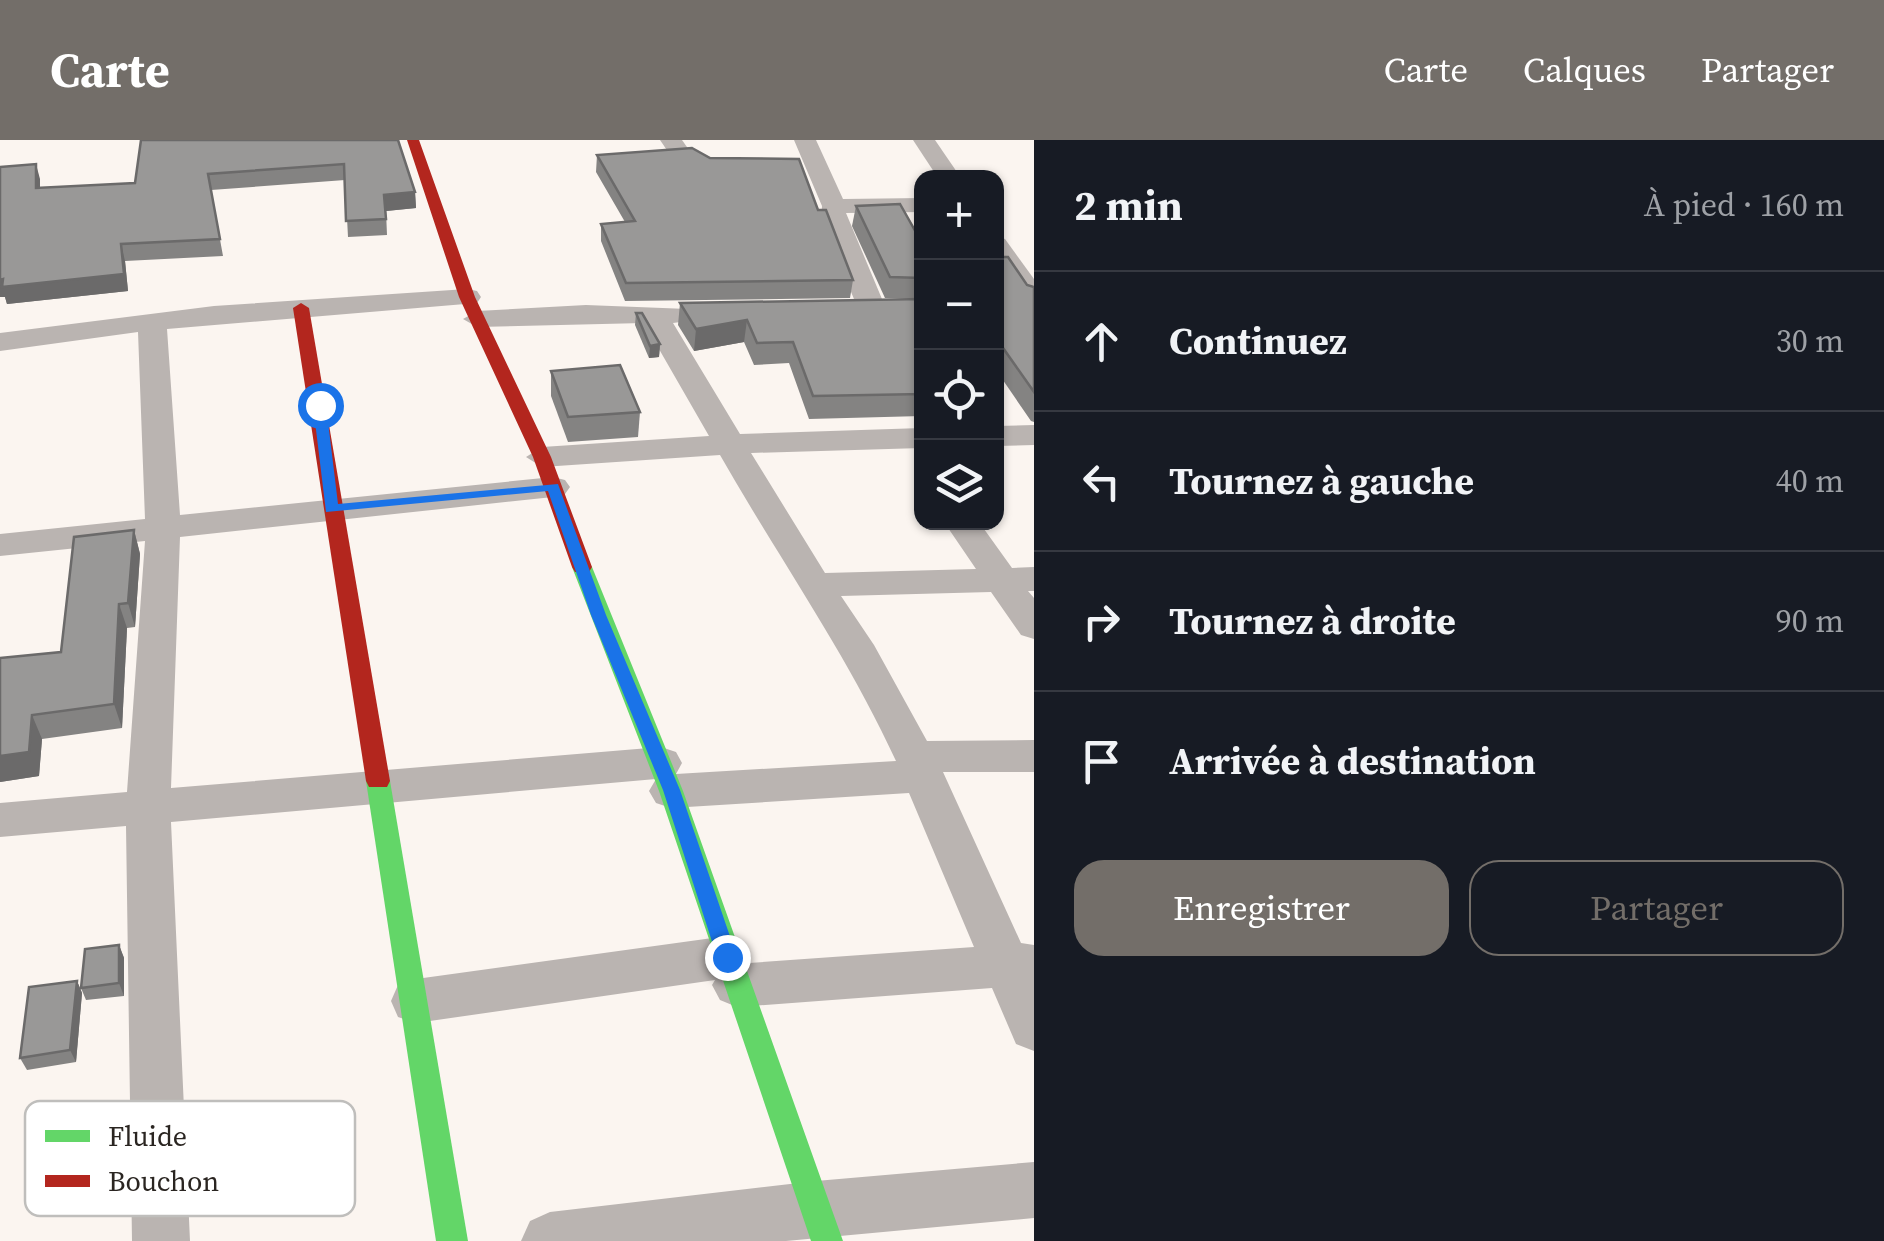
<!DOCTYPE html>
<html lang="fr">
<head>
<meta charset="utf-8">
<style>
  body { margin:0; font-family:"Source Serif 4",serif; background:#242831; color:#f1f3f6 }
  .controls { position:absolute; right:30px; top:30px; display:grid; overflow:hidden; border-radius:20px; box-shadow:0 2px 8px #0004 }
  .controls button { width:90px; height:90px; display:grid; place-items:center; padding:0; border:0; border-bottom:2px solid #363941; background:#171b24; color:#f1f3f6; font:50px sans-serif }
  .stop { position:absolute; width:30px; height:30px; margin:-22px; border:8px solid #1a73e8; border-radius:50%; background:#fff }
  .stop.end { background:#1a73e8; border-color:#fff; box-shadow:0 2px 10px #0008 }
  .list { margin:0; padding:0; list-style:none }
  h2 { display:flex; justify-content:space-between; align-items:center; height:130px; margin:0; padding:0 40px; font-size:42px }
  h2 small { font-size:32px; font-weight:400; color:#9ea1a6 }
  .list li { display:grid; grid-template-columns:65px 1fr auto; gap:30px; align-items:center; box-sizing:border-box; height:140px; padding:0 40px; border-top:2px solid #363941 }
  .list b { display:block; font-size:38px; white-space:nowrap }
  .list em { font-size:32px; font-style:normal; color:#9ea1a6 }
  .actions { display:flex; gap:20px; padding:30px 40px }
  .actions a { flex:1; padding:22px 0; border:2px solid #736e69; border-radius:30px; text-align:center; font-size:35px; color:#736e69 }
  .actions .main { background:#736e69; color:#fff }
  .icon { flex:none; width:55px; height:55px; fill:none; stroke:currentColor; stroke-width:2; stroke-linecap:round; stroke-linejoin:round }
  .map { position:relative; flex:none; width:1034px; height:1101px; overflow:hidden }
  header { display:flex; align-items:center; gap:60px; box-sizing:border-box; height:140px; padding:0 50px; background:#736e69; color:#fff }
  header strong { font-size:48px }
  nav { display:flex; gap:55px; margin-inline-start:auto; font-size:35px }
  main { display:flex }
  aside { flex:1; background:#171b24 }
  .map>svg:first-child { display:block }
</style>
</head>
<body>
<header>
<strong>Carte</strong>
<nav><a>Carte</a><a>Calques</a><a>Partager</a></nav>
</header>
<main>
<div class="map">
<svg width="1034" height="1101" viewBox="0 0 1034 1101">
  <rect width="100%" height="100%" fill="#fbf5f0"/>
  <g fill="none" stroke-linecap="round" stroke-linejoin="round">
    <g fill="#bab4b1" fill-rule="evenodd">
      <path d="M660,0H682L694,17L683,24L675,22Z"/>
      <path d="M794,0H816L843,59L922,58V72L846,73L887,171L883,177L873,179L859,171L821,80L822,66Z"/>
      <path d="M913,0H935L961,38H938Z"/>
      <path d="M996,96L1005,99L1034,139V166L1024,164L996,123Z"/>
      <path d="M467,149L477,151L481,157L477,163L167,189L180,375L553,337L565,340L570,347L565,354L553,357L180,397L171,648L661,607L676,612L682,623L676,634L896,621C847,514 778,417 720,315L542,327L526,317L542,307L709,296L644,183L477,187L463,179L477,171L586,165L688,169L692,175L688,181L673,183L740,294L922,288V308L751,313L825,433L976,429L944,382H979L1012,428L1034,427V451H1028L1034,458V499L1021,495L991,452L841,456L874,505L927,601L1034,600V632H943L1021,803L1034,805V911L1016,904L992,848L737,867L720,860L712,845L715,840L416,883L398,877L391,861L398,845L416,839L727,796L744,802L751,817L749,823L974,807L909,653L671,668L656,663L649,651L656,639L171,682L190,1101H132L126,686L0,697V663L127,652L145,401L0,416V394L145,379L138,192L0,211V193L214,166Z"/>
      <path d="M1034,285V305L996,306V286Z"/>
      <path d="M1034,1022V1078L786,1101H521L530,1081L550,1072L816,1041Z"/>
    </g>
    <g fill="#63d668" fill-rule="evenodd">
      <path d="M582,421L592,427L683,651L843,1101H811L659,651L572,427Z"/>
      <path d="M378,632L387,635L390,641L468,1101H436L366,641L369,635Z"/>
    </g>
    <g fill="#b3261e" fill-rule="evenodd">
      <path d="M407,0H419L475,157L551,317L592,427L589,432H575L572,427L533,317L459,157Z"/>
      <path d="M301,163L309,168L390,641L387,647H369L366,641L293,168Z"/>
    </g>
  </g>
  <g fill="#848382">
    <path d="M398,0L415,52L416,68L386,71L387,95L348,97L345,40L211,50L223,116L125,121L128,151L7,164L5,157L40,39V48L135,43Z"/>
    <path d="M597,15L710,18L818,70L853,140L850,158L625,161L601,101V84L625,82L596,32Z"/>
    <path d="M856,66L922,103V159L885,158L852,86Z"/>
    <path d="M996,117L1027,145L1034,147V282L1031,281L996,230Z"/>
    <path d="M922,159V276L809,279L789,223L754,225L744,202L694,211L678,185L680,163Z"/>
    <path d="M636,173L660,204L659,217L649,218L635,185Z"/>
    <path d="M551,231L640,272L638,297L568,302L551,256Z"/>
    <path d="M134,390L140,414L135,487L127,488L122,588L42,599L39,636L0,642L61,512Z"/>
    <path d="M119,805L124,818V856L86,860L81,848Z"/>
    <path d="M77,841L82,853L76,922L27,930L20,918Z"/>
  </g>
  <g fill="#6b6a6a">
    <path d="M36,24L40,39V64L36,48Z"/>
    <path d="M415,52L416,68L386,71L384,55Z"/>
    <path d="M121,104L125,121L128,151L7,164L5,157H0V140Z"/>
    <path d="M747,180L744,202L694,211L696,189Z"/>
    <path d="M660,204L659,217L649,218L650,206Z"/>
    <path d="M134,390L140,414L135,487L128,463Z"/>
    <path d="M119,464L127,488L122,588L114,564Z"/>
    <path d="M32,575L42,599L39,636L0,642V616Z"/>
    <path d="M119,805L124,818V856L119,843Z"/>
    <path d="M77,841L82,853L76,922L70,910Z"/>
  </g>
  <g fill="#999897" stroke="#6b6a6a" stroke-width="2.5">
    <path d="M141,0H398L415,52L384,55L386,79L346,81L344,24L208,34L220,99L121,104L124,134L2,147L3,139L0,140V27L36,24V48L135,43Z"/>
    <path d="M692,8L710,18L799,19L818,70H826L853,140L626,143L601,84L635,81L597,15Z"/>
    <path d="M900,64L922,103V138L890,137L856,66Z"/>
    <path d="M996,117H1008L1027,145L1034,147V252L996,198Z"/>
    <path d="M922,159V254L813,256L793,202L757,203L747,180L696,189L680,163Z"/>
    <path d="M636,173H642L660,204L650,206Z"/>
    <path d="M620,225L640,272L568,277L551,231Z"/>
    <path d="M134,390L128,463L119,464L114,564L32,575L29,612L0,616V518L61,512L74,397Z"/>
    <path d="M119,805V843L81,848L85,809Z"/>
    <path d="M77,841L70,910L20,918L29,847Z"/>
  </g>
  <path fill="#1a73e8" d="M320,261L326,265L338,364L558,344L606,475L680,650L737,817L734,823L727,826L717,817L663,650L591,475L548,351L326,372L313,265Z"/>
  <rect x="25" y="961" width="330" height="115" rx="15" fill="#fff" stroke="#bfbebc" stroke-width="2.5"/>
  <rect x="45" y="990" width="45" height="12" fill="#63d668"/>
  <rect x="45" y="1035" width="45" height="12" fill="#b3261e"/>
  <g font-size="28" fill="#2a2521">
    <text x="108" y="1006">Fluide</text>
    <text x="108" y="1051">Bouchon</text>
  </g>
</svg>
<div class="controls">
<button>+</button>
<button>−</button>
<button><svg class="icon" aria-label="locate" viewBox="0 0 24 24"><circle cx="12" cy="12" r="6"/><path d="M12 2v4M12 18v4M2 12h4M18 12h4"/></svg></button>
<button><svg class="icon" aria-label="layers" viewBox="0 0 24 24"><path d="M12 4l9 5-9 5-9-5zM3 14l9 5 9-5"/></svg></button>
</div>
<div class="stop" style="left:320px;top:265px"></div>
<div class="stop end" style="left:727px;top:817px"></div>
</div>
<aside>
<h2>2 min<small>À pied · 160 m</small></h2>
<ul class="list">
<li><svg class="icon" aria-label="ahead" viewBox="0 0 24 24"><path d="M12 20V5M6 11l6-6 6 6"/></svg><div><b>Continuez</b></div><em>30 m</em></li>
<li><svg class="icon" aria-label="left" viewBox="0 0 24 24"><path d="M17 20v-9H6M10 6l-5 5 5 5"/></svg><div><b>Tournez à gauche</b></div><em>40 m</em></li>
<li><svg class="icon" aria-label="right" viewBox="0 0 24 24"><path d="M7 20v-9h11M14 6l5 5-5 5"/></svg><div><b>Tournez à droite</b></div><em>90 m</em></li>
<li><svg class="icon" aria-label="arrive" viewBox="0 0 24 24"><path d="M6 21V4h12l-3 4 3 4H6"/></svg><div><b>Arrivée à destination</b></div></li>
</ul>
<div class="actions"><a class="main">Enregistrer</a><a>Partager</a></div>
</aside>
</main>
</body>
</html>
